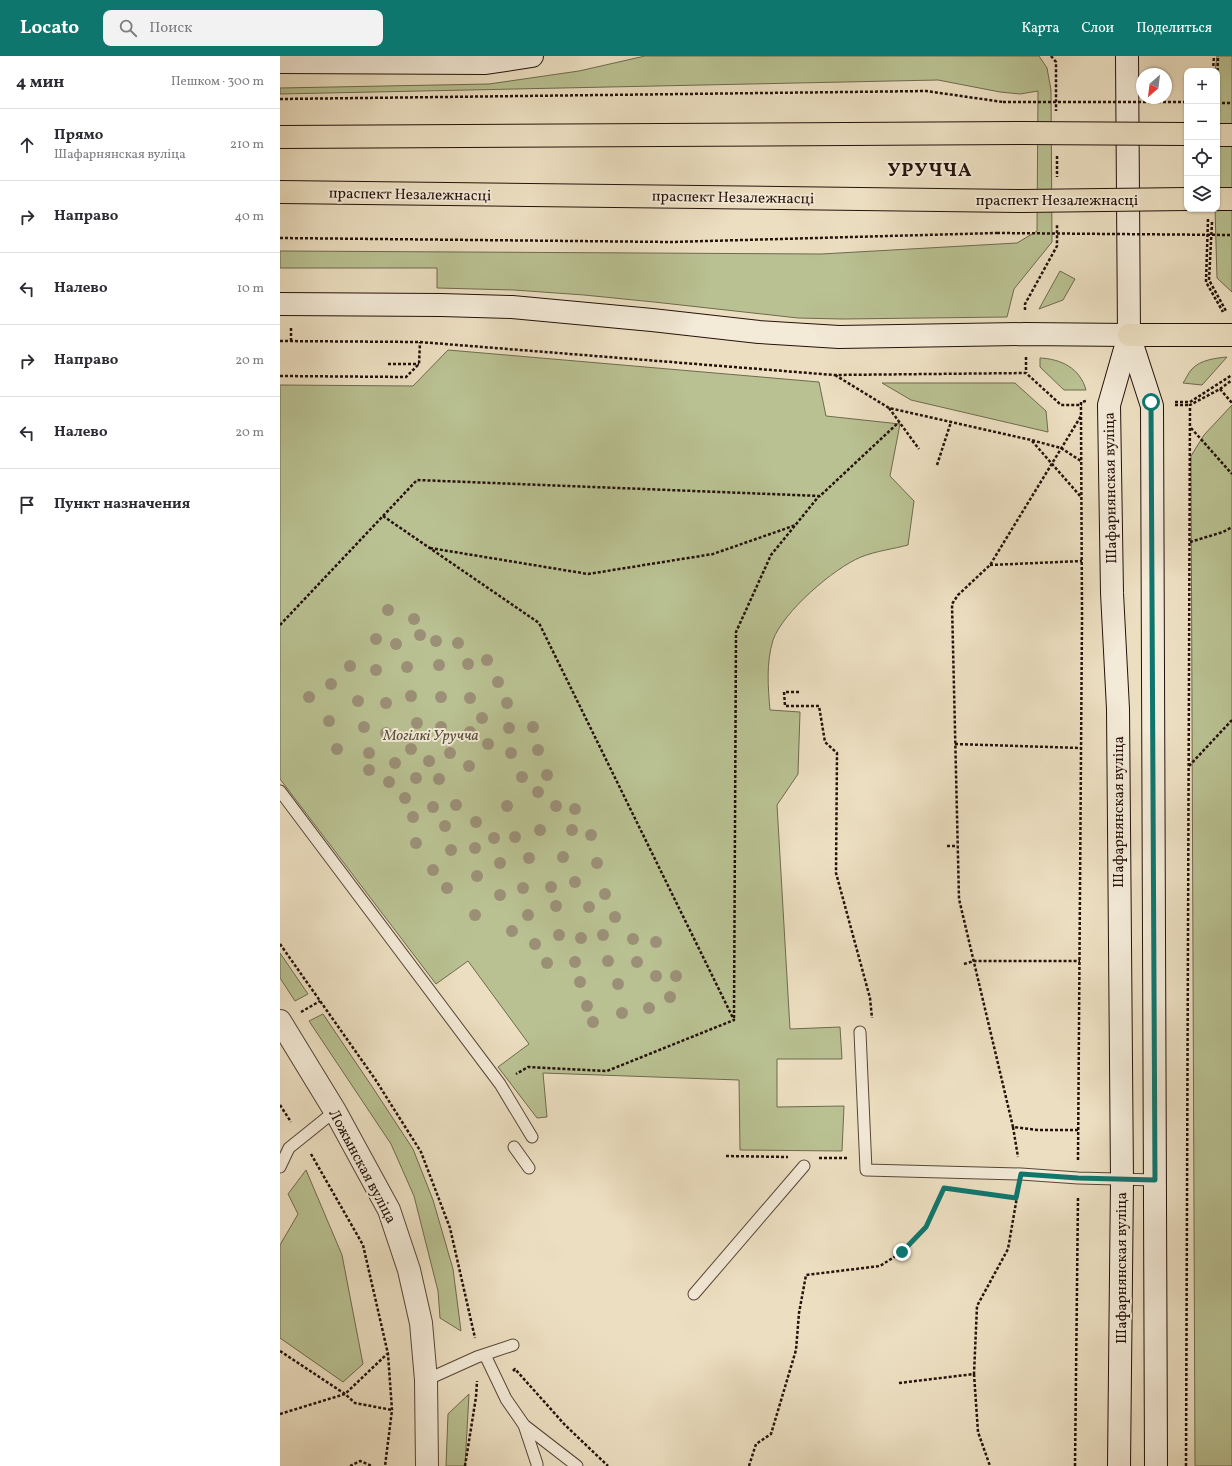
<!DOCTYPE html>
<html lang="ru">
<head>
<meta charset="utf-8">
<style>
  body { margin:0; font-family:Vollkorn,serif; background:#f2f2f3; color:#2b2b33 }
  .controls { position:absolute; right:12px; top:12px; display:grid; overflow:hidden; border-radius:8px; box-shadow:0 1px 3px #0004 }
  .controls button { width:36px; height:36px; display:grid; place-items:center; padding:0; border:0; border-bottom:1px solid #e1e1e2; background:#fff; color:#2b2b33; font:20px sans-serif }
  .compass { position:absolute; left:856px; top:12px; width:36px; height:36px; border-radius:50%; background:#fff; box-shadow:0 1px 3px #0004; rotate:208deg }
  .stop { position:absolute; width:12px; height:12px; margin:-9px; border:3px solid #0f766e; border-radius:50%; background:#fff }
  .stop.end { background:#0f766e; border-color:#fff; box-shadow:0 1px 4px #0008 }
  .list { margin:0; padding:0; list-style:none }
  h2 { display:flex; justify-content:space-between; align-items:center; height:52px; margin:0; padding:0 16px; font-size:17px }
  h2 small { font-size:13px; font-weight:400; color:#7c7c81 }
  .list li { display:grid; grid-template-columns:26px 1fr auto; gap:12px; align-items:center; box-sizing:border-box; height:72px; padding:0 16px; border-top:1px solid #e1e1e2 }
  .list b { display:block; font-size:15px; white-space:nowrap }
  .list p { margin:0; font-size:13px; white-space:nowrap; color:#7c7c81 }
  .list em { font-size:13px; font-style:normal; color:#7c7c81 }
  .icon { flex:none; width:22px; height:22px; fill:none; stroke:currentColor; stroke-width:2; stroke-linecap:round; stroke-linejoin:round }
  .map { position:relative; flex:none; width:952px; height:1410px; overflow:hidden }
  header { display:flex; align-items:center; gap:24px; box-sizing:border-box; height:56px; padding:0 20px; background:#0f766e; color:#fff }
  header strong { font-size:19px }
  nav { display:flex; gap:22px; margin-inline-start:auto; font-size:14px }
  .search { width:280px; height:36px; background:#f2f2f3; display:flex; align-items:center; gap:10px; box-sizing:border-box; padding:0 14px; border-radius:8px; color:#7c7c81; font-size:15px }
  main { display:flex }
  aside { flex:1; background:#fff }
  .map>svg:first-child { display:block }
</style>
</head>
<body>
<header>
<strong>Locato</strong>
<div class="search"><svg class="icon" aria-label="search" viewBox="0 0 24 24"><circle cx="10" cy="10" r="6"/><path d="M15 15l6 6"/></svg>Поиск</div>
<nav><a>Карта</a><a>Слои</a><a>Поделиться</a></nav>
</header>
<main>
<aside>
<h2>4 мин<small>Пешком · 300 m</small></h2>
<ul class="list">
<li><svg class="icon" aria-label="ahead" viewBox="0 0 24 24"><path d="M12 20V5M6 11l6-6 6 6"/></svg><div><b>Прямо</b><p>Шафарнянская вуліца</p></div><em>210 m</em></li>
<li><svg class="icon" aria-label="right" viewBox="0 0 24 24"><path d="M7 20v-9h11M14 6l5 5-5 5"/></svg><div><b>Направо</b></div><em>40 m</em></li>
<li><svg class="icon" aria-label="left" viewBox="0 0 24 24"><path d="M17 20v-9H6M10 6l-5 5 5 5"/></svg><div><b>Налево</b></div><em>10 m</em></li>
<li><svg class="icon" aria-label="right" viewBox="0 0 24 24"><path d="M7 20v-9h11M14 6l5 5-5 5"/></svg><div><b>Направо</b></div><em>20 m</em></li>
<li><svg class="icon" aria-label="left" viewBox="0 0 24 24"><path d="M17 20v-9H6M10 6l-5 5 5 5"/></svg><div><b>Налево</b></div><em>20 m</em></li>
<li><svg class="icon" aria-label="arrive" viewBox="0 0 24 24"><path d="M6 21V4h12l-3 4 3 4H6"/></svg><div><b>Пункт назначения</b></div></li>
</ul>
</aside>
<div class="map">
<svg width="952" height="1410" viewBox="0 0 952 1410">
  <rect width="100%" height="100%" fill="#ecdfc1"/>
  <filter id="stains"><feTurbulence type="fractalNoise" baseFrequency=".005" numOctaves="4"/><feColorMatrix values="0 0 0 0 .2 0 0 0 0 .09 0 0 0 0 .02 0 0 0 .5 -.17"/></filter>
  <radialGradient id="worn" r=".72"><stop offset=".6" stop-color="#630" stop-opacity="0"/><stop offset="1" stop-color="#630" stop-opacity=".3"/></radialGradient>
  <g fill="#b9c192" stroke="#6f6a4e">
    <path d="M365,0H759L767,12L771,34L772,186L734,233L727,261L562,263L518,262L374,246L304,239L234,234L157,232V212H0V195L541,198L737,187L757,175L758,35L740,38L720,36L658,24L0,38V32L209,28L299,15Z"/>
    <path d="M937,0H952V236L937,222L935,153H937V15H935Z"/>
    <path d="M780,215L795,223L783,244L759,253Z"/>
    <path d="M168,294L539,326L546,360L620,368L610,420L634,445L628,489C613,493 596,495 581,501C554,512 503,556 493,584C486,607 488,631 490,654L520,656L518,718L497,749L510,973L560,971L562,1003H497V1051L564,1050L562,1095L460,1094L459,1024L263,1017L267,1061L257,1062L218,1011L249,988L188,905L156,928L0,723V329L133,330Z"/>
    <path d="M947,301L922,329L903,327C906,323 908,317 912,313C920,304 936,302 947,301Z"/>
    <path d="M760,302C781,303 800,312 806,334H784L760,311Z"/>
    <path d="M602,327H735L766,355L768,376L631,344Z"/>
    <path d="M952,349V1410H915L911,400L924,379Z"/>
    <path d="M0,897L28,938L15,945L0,922Z"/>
    <path d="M43,958L93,1032L133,1093L153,1144L173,1213L181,1275L160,1262L158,1235L134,1140L111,1088L29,965Z"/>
    <path d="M26,1114L62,1199L83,1308L63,1326L0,1282V1189L18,1158L8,1138Z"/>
    <path d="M189,1338L185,1410H166L168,1358Z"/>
  </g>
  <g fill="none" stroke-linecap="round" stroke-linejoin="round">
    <g stroke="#574538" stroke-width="13">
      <g id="service">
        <path d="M0,735L220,1028L252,1081"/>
        <path d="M580,976L586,1114L741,1118L798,1122L875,1124"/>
        <path d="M234,1091L249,1112"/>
        <path d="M0,1111L9,1092L55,1055"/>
        <path d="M414,1238L524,1110"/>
        <path d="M205,1299L226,1343L244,1369L257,1408V1410"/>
        <path d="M146,1324L197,1301L233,1289"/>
        <path d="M244,1369L297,1410"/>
      </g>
    </g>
    <g stroke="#574538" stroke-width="24">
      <path id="minor" d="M0,965L55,1055L109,1154L129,1214L141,1267L146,1324L147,1410"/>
    </g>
    <g stroke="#25120b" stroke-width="24">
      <g id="secondary">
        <path d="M0,6L206,7L252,0"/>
        <path d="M0,248L161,249L232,251L372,264L479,276L559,281L745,278L849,279"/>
        <path d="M849,279L872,350L876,1410"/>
        <path d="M839,1410L842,1124L838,653L832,537L829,349L849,279L847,0"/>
      </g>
    </g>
    <g stroke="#25120b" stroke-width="24">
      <g id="trunk">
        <path d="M937,79H952"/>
        <path d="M0,81L743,77"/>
        <path d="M0,136L742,145"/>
        <path d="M937,143H952"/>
        <path d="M849,279H952"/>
      </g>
    </g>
    <g stroke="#25120b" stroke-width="2.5" stroke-dasharray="3 2" stroke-linecap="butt">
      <path d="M771,0L776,6V55"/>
      <path d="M933,15L934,0"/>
      <path d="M937,35L938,0"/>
      <path d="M0,43L646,35L723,46"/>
      <path d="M937,47H952"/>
      <path d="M777,100V121"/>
      <path d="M928,163L926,226L943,256"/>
      <path d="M932,166L929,224L946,255"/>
      <path d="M0,182L391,186L717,177"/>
      <path d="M745,254V248L777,190V168"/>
      <path d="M0,285L140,286L554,319L746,317L781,349H802"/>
      <path d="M11,285V271"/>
      <path d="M746,301V317"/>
      <path d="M108,308H139"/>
      <path d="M555,319L609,352L751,384L781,392L801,405"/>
      <path d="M0,320L126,321L139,308L140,286"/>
      <path d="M940,333L952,347"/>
      <path d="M895,346H910L952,319"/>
      <path d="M895,349H910V348"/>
      <path d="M609,352L639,393"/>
      <path d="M911,372L952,418"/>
      <path d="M752,385L801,441"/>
      <path d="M657,409L671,366"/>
      <path d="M103,460L259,567L454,964L327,1015L248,1011L236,1018"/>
      <path d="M910,486L943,476L952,471"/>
      <path d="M150,492L308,518L433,498L516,469"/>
      <path d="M710,509L802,505"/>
      <path d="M0,569L137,424L540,440L619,366"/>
      <path d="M519,636H504L505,650H539L545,686L557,697L556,817L590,942L592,962"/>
      <path d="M675,688L801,692"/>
      <path d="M909,710L952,664"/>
      <path d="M667,790H677"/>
      <path d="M0,888L95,1023L141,1096L170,1172L195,1282"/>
      <path d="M684,908L694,905H800"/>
      <path d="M21,956L40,945"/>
      <path d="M454,962L456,576L491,499L539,440"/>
      <path d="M0,1049L11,1066"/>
      <path d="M733,1071L738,1101"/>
      <path d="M798,1074H758L733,1071L679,843L672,548L678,539L710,509L801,360"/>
      <path d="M31,1098L83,1189L108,1298L112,1354L105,1410"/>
      <path d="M446,1100L508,1101"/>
      <path d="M539,1102H568"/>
      <path d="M798,1104L802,563L801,359V346L806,345"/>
      <path d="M697,1137L736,1142"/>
      <path d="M0,1295L65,1338L75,1347L112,1354"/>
      <path d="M233,1315L235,1313L285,1369L328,1410"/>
      <path d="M694,1318L698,1376L710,1410"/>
      <path d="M619,1327L694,1318L697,1250L728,1193L738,1135"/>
      <path d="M0,1358L65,1338L107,1298"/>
      <path d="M70,1410L80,1405L92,1410"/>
      <path d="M185,1410L196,1341L197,1325"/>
      <path d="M469,1410L476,1388L491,1378L516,1294L519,1257L526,1219L600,1210L622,1196L646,1171L664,1134"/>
      <path d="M795,1410L798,1141"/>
      <path d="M906,1410L910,349L940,333L952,324"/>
    </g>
    <use href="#service" stroke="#f3ead7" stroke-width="11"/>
    <use href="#minor" stroke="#f3ead7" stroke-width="22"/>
    <use href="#secondary" stroke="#f3ead7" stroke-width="22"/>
    <use href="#trunk" stroke="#ecdfc1" stroke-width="22"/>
    <g stroke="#25120b" stroke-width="24" stroke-linecap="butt">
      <g id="trunk-bridge">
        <path d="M743,77L907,78"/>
        <path d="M742,145L907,143"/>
      </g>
    </g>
    <g stroke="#25120b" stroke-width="2.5" stroke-dasharray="3 2" stroke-linecap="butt">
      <path d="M723,46H907"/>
      <path d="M717,177L952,179"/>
    </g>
    <use href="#trunk-bridge" stroke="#ecdfc1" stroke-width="22"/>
  </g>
  <g fill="#9b9077">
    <circle cx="108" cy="554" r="6"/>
    <circle cx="134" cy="563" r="6"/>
    <circle cx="140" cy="579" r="6"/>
    <circle cx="96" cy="583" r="6"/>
    <circle cx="156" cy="585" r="6"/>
    <circle cx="178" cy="587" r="6"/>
    <circle cx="116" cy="588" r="6"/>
    <circle cx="207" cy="604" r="6"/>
    <circle cx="188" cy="608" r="6"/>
    <circle cx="159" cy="609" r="6"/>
    <circle cx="70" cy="610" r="6"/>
    <circle cx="127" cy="611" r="6"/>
    <circle cx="96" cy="614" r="6"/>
    <circle cx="218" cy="626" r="6"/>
    <circle cx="51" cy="628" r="6"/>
    <circle cx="131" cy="640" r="6"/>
    <circle cx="29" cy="641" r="6"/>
    <circle cx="161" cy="641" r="6"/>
    <circle cx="190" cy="642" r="6"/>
    <circle cx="78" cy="645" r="6"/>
    <circle cx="106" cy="647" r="6"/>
    <circle cx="227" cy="647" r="6"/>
    <circle cx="202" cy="662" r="6"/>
    <circle cx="49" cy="665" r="6"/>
    <circle cx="137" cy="667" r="6"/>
    <circle cx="84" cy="671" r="6"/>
    <circle cx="161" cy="671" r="6"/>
    <circle cx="253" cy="671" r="6"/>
    <circle cx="229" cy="672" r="6"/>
    <circle cx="190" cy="676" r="6"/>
    <circle cx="106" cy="677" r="6"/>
    <circle cx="208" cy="688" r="6"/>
    <circle cx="57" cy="693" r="6"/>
    <circle cx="131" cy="693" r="6"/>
    <circle cx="258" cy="694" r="6"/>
    <circle cx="89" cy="697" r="6"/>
    <circle cx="170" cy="697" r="6"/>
    <circle cx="231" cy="697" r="6"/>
    <circle cx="149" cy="705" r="6"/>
    <circle cx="115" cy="707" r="6"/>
    <circle cx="189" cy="710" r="6"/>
    <circle cx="89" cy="714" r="6"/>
    <circle cx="267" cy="719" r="6"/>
    <circle cx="242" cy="721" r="6"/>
    <circle cx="136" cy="722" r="6"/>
    <circle cx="159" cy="723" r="6"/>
    <circle cx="109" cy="726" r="6"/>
    <circle cx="258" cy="736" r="6"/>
    <circle cx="125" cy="742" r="6"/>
    <circle cx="176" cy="749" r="6"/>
    <circle cx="227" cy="750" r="6"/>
    <circle cx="276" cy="750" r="6"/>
    <circle cx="153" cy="751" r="6"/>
    <circle cx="295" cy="753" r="6"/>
    <circle cx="133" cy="761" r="6"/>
    <circle cx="196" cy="766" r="6"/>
    <circle cx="165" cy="770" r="6"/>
    <circle cx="260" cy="774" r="6"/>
    <circle cx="292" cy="774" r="6"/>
    <circle cx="311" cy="779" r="6"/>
    <circle cx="235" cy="781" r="6"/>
    <circle cx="214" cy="782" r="6"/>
    <circle cx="136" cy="787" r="6"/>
    <circle cx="195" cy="792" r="6"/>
    <circle cx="171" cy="794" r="6"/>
    <circle cx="283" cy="801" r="6"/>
    <circle cx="249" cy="802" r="6"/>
    <circle cx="220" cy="807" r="6"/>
    <circle cx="317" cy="807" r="6"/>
    <circle cx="153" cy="814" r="6"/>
    <circle cx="197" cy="820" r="6"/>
    <circle cx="295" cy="826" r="6"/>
    <circle cx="271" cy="831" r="6"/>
    <circle cx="167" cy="832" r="6"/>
    <circle cx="243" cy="832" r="6"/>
    <circle cx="325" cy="838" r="6"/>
    <circle cx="220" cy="839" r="6"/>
    <circle cx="276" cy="850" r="6"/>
    <circle cx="309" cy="851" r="6"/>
    <circle cx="195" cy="859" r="6"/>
    <circle cx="248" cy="859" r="6"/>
    <circle cx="335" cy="861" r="6"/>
    <circle cx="232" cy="875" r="6"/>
    <circle cx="279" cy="879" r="6"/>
    <circle cx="323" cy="879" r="6"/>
    <circle cx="301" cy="882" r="6"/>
    <circle cx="353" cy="883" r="6"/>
    <circle cx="376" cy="886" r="6"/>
    <circle cx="255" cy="888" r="6"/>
    <circle cx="328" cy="905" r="6"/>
    <circle cx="295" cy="906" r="6"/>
    <circle cx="357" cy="906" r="6"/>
    <circle cx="267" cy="907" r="6"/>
    <circle cx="376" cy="920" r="6"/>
    <circle cx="396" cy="920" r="6"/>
    <circle cx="300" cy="926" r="6"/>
    <circle cx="338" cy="928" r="6"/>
    <circle cx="390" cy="941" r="6"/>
    <circle cx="307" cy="950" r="6"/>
    <circle cx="369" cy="952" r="6"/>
    <circle cx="342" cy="957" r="6"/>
    <circle cx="313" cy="966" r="6"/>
  </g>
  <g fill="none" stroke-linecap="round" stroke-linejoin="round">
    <path stroke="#0f766e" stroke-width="5" d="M622,1196L646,1171L664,1132L736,1142L741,1118L798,1122L875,1124L871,346"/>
  </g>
  <g text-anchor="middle" stroke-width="4" stroke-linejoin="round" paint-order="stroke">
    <g font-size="15" fill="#25120b" stroke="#f3ead7">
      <text transform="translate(130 138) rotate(1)" y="5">праспект Незалежнасці</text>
      <text transform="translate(453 141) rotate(1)" y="5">праспект Незалежнасці</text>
      <text x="777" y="149">праспект Незалежнасці</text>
      <text transform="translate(830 432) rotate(-91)" y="5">Шафарнянская вуліца</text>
      <text transform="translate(838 756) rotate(-90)" y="5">Шафарнянская вуліца</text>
      <text transform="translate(83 1110) rotate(62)" y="5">Ложынская вуліца</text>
      <text transform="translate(841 1212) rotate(-90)" y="5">Шафарнянская вуліца</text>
    </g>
    <g font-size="15" font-style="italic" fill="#594f3a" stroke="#f3ead7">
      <text x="151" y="684">Могілкі Уручча</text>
    </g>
    <g font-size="19" font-weight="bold" letter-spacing="1" fill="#25120b" stroke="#f3ead7">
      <text x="650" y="120">УРУЧЧА</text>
    </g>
  </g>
  <rect width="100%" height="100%" filter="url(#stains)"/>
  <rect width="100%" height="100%" fill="url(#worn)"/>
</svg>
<div class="controls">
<button>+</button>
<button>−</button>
<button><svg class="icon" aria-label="locate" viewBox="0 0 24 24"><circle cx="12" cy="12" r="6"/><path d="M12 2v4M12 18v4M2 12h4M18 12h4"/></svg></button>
<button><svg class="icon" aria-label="layers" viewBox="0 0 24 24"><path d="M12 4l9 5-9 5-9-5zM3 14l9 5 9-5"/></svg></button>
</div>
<svg class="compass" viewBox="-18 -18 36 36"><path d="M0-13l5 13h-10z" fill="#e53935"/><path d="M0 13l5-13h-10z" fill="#7c7c81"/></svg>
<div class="stop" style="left:871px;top:346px"></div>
<div class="stop end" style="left:622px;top:1196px"></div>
</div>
</main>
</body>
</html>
